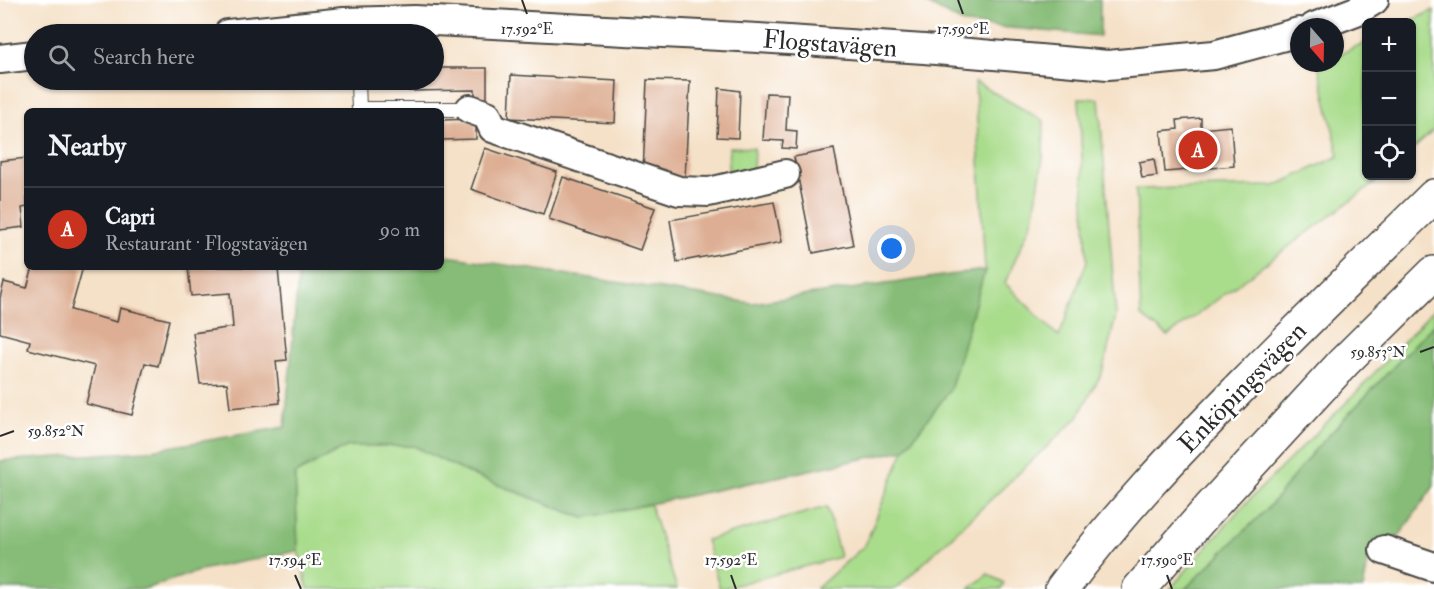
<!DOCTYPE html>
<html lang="en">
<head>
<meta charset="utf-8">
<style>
  body { margin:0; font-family:"IM FELL Double Pica",serif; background:#242831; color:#f1f3f6 }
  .controls { position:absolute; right:18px; top:18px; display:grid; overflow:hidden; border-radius:9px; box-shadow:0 2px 4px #0004 }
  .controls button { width:54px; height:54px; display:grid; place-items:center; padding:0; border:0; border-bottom:2px solid #363941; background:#171b24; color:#f1f3f6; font:30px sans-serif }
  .compass { position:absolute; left:1290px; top:18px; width:54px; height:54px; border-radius:50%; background:#171b24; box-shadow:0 2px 4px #0004; rotate:160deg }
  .you { position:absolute; left:892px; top:249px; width:21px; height:21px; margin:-15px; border:4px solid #fff; border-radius:50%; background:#1a73e8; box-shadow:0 0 0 9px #1a73e833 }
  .badge { display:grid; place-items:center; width:39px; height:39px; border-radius:50%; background:#c8321e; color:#fff; font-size:20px; font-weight:700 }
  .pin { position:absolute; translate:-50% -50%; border:3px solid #fff; box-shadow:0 2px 6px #0006 }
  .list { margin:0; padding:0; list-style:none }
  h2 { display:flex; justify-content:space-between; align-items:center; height:78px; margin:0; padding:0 24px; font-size:26px }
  h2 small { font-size:20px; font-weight:400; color:#9ea1a6 }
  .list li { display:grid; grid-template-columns:39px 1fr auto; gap:18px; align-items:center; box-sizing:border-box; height:84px; padding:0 24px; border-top:2px solid #363941 }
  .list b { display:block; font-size:22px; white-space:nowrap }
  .list p { margin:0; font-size:20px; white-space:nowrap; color:#9ea1a6 }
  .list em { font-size:20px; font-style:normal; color:#9ea1a6 }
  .icon { flex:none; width:33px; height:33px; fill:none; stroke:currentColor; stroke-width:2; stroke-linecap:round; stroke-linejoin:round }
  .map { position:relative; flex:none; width:1434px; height:589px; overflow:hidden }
  .search { position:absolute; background:#171b24; box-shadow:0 2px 4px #0004; left:24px; top:24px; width:420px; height:66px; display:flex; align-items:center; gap:15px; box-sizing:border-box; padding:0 21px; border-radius:33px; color:#9ea1a6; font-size:22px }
  .panel { position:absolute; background:#171b24; box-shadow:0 2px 4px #0004; left:24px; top:108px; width:420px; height:162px; border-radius:9px }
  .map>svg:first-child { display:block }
</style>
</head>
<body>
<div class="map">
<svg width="1434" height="589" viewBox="0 0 1434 589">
  <rect width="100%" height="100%" fill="#fff"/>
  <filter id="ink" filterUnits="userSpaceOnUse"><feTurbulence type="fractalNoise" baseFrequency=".0167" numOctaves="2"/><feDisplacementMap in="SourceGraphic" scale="12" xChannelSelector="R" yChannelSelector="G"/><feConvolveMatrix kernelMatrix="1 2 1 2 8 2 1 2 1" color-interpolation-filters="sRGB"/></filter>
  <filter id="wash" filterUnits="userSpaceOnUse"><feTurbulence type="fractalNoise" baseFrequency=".008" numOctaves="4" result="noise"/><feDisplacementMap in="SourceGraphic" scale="24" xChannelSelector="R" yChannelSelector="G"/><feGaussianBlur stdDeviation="1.35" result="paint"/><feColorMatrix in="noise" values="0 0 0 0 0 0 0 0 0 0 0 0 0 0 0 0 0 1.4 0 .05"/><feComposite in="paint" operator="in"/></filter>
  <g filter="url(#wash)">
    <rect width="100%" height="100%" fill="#f5e1c7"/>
    <g fill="#a9dc8b" stroke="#6a845b" stroke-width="1.5">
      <path d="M1434,10V130L1412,150V22H1408Z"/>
      <path d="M1366,42V176H1384L1168,336L1141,316L1136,189L1275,186L1339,156L1318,64L1335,63V56Z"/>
      <path d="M975,82L1044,121L1043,158L1033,219L1005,283L1059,337L1087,261L1079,98L1099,99L1116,316L1102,373L1077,418L896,589H816L865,545L904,450L950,390L985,270Z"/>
      <path d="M729,147L754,148L753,172L728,170Z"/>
      <path d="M1434,309V324L1313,452L1270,506L1185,589H1170L1239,510L1352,397Z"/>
      <path d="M348,446H414L468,473L583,518L650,504L677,589H308L298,551L295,474Z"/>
      <path d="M827,507L840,557L720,589L706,540Z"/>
      <path d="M988,574L1004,583L1001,589H969Z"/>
    </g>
    <g fill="#86bc77" stroke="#587451" stroke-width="1.5">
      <path d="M920,0H1100V36L965,24Z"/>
      <path d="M441,255L752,303L985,270L950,390L904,450L584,518L468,473L414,446H348L295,474L298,551L205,569L144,589H0V461L146,451L285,427L299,267H441Z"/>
      <path d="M1434,324V486L1400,535L1371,546L1363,589H1185L1270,506L1313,452Z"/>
    </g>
    <g id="blocks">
      <g fill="#ddae93">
        <path d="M434,68H487V102H475V90L409,91V80H434Z"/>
        <path d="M511,75L617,81L615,123L509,118Z"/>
        <path d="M647,80L690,81L685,177L643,174Z"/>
        <path d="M719,88L740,91L738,138L717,137Z"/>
        <path d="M766,93L788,94L786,130L797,131L796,149L782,148L783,141L763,140Z"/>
        <path d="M1201,118V129L1231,126L1234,166L1165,172L1161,131L1178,129L1177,120Z"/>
        <path d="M476,119V139L441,140V120Z"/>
        <path d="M485,148L557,172L543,214L471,189Z"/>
        <path d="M834,149L853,245L813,253L794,157Z"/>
        <path d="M27,158V207L22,208L24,227L0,230V161Z"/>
        <path d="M1154,159L1157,176L1142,178L1139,162Z"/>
        <path d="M563,177L655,208L640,250L549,219Z"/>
        <path d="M774,202L782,242L677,262L670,220Z"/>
        <path d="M33,267H83L71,310L117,322L120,308L169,320L158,366L145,363L132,415L86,404L95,366L28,349L30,341L0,333V298L4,282L27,288Z"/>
        <path d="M188,267H282L283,269H278L287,360L276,361L280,403L230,408L227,383L200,384L193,333L233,327L230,293L191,296Z"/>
      </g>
    </g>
  </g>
  <g filter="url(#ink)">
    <use href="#blocks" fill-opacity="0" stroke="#494642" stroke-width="1.5"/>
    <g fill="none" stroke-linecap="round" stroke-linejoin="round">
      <g stroke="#494642" stroke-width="16">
        <g id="lane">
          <path d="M358,80L359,111"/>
          <path d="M359,109H470"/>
        </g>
      </g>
      <g stroke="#494642" stroke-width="32">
        <g id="street">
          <path d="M1314,27L1356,11L1374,0"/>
          <path d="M228,34L344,22L415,20L758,38L924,49L1108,65L1214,55L1299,32"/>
          <path d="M0,59L34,55"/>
          <path d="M470,109L487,115L493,128L679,191L709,192L785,174"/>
          <path d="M1384,550L1434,567"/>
        </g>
      </g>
      <g stroke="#494642" stroke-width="36">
        <g id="primary">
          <path d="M1062,589C1116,516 1179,450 1243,385C1306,321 1370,259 1434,196"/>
          <path d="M1139,589L1209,509L1344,362L1434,273"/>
        </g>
      </g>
      <use href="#lane" stroke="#fff" stroke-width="14"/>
      <use href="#street" stroke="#fff" stroke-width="28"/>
      <use href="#primary" stroke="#fff" stroke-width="33"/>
    </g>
  </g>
  <path fill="none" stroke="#2b2b2b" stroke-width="2" d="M522,0L527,14M958,0L963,14M1420,352L1434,347M0,436L14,431M295,575L301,589M731,575L736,589M1167,575L1172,589"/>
  <g text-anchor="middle" stroke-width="5" stroke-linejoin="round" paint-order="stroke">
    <g font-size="26" fill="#2b2b2b" stroke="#fff">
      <text transform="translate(830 43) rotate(4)" y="9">Flogstavägen</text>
      <text transform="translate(1242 387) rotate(-46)" y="9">Enköpingsvägen</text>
    </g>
  </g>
  <g font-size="15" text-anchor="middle" fill="#2b2b2b" stroke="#fff" stroke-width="5" stroke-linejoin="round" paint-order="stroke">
    <text x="527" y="34">17.592°E</text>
    <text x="963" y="34">17.590°E</text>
    <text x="1378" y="357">59.853°N</text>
    <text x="56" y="436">59.852°N</text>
    <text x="295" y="565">17.594°E</text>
    <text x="731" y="565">17.592°E</text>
    <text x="1167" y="565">17.590°E</text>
  </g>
</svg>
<div class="controls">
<button>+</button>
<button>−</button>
<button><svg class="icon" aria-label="locate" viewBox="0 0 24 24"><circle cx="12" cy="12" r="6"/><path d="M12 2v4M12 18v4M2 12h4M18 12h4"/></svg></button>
</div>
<svg class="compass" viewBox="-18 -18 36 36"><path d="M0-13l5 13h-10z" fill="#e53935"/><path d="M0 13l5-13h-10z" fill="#9ea1a6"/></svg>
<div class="you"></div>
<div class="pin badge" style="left:1198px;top:150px">A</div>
<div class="search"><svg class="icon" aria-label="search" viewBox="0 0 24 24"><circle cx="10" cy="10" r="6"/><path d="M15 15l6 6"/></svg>Search here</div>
<section class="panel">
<h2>Nearby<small></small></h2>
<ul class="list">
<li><span class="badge">A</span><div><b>Capri</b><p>Restaurant · Flogstavägen</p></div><em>90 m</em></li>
</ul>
</section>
</div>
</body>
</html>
